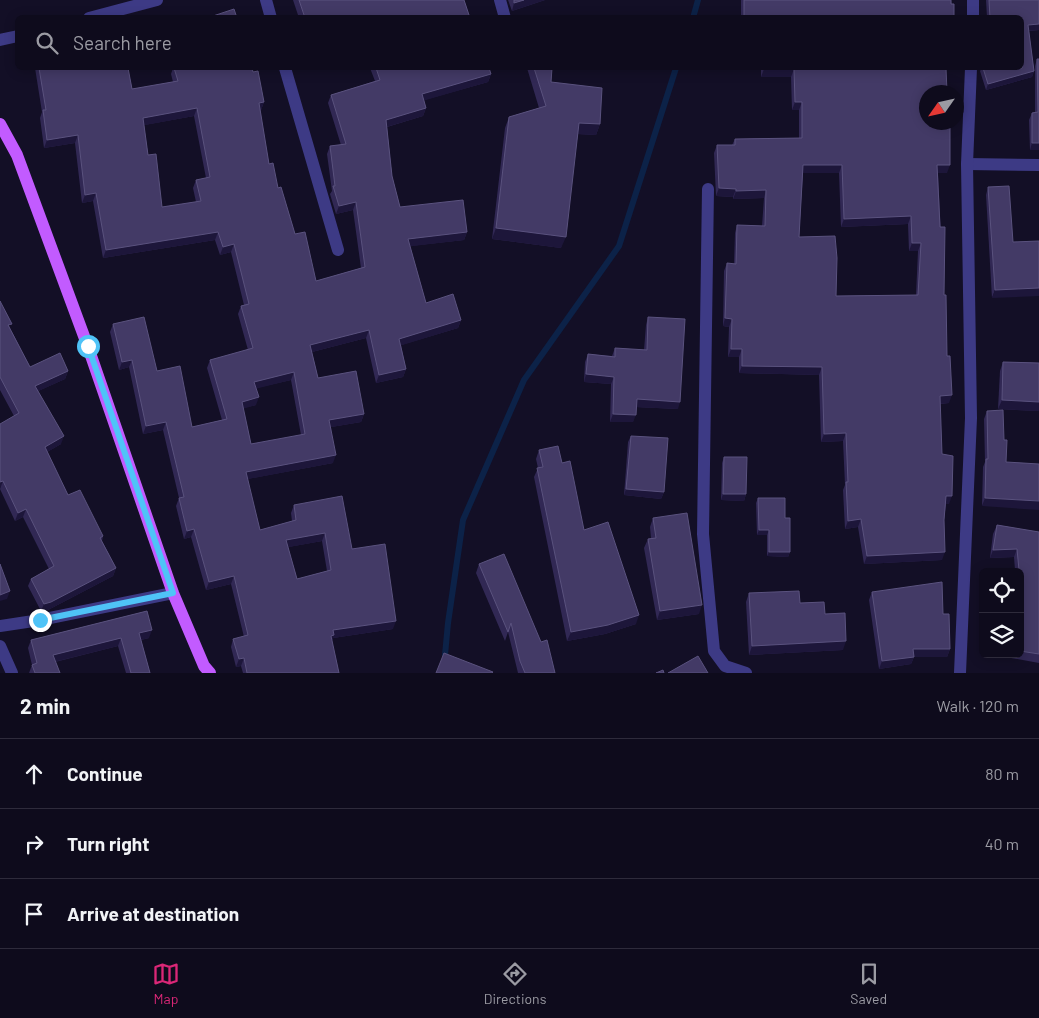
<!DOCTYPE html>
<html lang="en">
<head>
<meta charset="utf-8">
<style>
  body { margin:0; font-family:Barlow,sans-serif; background:#171425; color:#f1f3f6 }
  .controls { position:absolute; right:15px; bottom:15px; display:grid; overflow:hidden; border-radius:8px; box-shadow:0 2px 12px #0003 }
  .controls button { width:45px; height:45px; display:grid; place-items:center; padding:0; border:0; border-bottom:1px solid #2e2b3b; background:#0e0b1c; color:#f1f3f6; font:25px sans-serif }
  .compass { position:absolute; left:919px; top:85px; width:45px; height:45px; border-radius:50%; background:#0e0b1c; box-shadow:0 2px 12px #0003; rotate:236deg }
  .stop { position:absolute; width:15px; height:15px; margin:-11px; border:4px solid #4fc3f7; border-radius:50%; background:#fff }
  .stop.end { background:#4fc3f7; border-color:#fff; box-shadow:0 1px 5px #0008 }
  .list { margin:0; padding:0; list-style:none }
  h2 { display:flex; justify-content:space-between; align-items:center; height:65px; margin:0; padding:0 20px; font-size:21px }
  h2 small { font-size:16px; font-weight:400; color:#9b9ba3 }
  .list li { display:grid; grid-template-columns:32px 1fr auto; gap:15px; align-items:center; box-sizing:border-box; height:70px; padding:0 20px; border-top:1px solid #2e2b3b }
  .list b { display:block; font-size:19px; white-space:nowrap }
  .list em { font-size:16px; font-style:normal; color:#9b9ba3 }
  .icon { flex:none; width:28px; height:28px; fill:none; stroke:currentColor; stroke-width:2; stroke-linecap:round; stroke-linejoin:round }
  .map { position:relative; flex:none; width:1039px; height:673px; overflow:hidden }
  .search { position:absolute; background:#0e0b1c; box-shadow:0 2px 12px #0003; left:15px; right:15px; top:15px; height:55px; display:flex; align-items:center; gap:12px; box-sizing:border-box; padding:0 18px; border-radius:8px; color:#9b9ba3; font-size:19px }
  .sheet { height:275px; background:#0e0b1c }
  nav { display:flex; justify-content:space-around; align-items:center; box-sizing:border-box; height:70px; border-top:1px solid #2e2b3b; background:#0e0b1c; font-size:14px; color:#9b9ba3 }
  nav a { display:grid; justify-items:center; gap:2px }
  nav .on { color:#db2777 }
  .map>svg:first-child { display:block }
</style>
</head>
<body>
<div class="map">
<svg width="1039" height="673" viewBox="0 0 1039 673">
  <rect width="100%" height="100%" fill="#130f26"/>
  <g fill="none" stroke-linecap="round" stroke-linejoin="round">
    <g stroke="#0c2248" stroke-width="6">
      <path d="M693,18L698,0"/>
      <path d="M445,655L448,623L463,520L524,380L619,246L676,68"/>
    </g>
    <g stroke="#3d3a85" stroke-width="12">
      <path d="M266,0L271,18"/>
      <path d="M500,0L505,18"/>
      <path d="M89,18L157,0"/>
      <path d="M973,18V0"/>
      <path d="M0,40L18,36"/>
      <path d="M285,68L338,250"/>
      <path d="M967,164L1039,165"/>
      <path d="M708,189L703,534L714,651L725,666L746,673"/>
      <path d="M0,626L40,620L173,593"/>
      <path d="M0,646L12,673"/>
      <path d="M960,673L971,418L967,164L971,68"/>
    </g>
    <path stroke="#c25bff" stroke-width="12" d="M0,124L17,155L88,347L173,593L204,666L210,673"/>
  </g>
  <g fill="#312854" fill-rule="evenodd">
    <path d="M293,0H464L470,18H299Z"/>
    <path d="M508,0H545L512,11Z"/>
    <path d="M741,0H951L954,18H741Z"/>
    <path d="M986,0H1039V30L1029,31L1034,71L1032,77L986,90L980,71L982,68H1022V18H987Z"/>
    <path d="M1037,59H1039V150H1030L1029,120L1032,113L1035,112V66Z"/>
    <path d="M35,68H128L132,89L173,82L171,74L173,68H252L264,102L261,110H260L269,164L295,234L316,281L361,268L353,210L336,214L330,194L332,191L327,154L330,146L341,145L328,103L331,95L375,81L370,68H489L491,74L488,82L424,100L426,108L423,116L387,127L392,176L400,207L467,232L464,240L410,246L426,303L461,320L458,328L401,345L406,369L403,377L376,383L366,338L312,352L318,378L364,414L361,422L331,427L333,463L247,479L260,530L292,521L291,513L294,505L352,549L393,629L333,638L332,641L339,673H243L241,666L236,667L231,647L233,639L244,637L231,584L206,590L191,537L184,539L176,506L179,498L163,430L143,434L129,367L119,370L110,332L113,324L157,371L192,427L222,420L207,368L210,360L248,350L238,314L241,306L244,305L231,252L220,255L215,240L103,258L93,201L82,203L75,143L44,148L40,118L42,112ZM194,116L206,178L196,180L193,188L196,202L162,207L148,155L144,125ZM291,380L301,435L251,444L243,408L256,405V388ZM322,541L327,571L297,579L288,547Z"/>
    <path d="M527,68H552L551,82L600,124L596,135L578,134L561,248L492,239L505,128L509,117L539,108Z"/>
    <path d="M761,68H946L947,173H938L949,403L940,404L942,454L949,504H946L944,520L942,560L864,564L858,527L845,529L843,490L845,485L843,441L821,442L819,375L739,373V357H728L729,327L723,326L724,271L727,263L734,264L735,233L737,225L762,226L764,198L733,199V197L716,196L714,153L717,145H732L735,139L799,138V110H792L791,77H761ZM803,173H839L841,227L908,224L909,251H918L916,295L836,296L799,237Z"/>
    <path d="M988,187L1013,242L992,298L986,195Z"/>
    <path d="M0,301L10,328L30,367L68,371L65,379L38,391L61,444L47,452L68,495L103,536L102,541L116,568L113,576L48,610L41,611L28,586L31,579L49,569L23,517L15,521L0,489L14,416L0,390Z"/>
    <path d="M648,317L678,409L636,407L633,422H610L611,384L584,382L585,362L588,354L612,356L615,348L644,350L646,325Z"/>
    <path d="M1003,362L1039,363V411L998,409L1000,371Z"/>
    <path d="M987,411L1004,440L1006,462L982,506L983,467L985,462L984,419Z"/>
    <path d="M631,436L664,492L661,499L624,495L628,442Z"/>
    <path d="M539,450L562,463L584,530L636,624L605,634L567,641L534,477L538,468L536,459Z"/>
    <path d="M724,457L746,494L744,501L721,500L722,463Z"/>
    <path d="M758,498L785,518L790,552L788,557L767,556V535H757L756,503Z"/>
    <path d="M653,518L699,614L657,620L644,548L648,539L651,538L650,527Z"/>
    <path d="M997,525L1039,532V663L989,654H1020V572L1015,570L1014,557L990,558L993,534Z"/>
    <path d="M479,564L555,673H518L508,632L505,641L476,573Z"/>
    <path d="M872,592L943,614L950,649L947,657H914L911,664L879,669L869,600Z"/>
    <path d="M749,593L800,603L825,614L843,650L749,655L746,602Z"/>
    <path d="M147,611L149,638L141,640L150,673H126L118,646L55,662L60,673H29L32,665L28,648L31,640Z"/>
  </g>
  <g fill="#1d163a">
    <path d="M524,0H545L512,11L514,3Z"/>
    <path d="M1039,24V30L1026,31L1028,25Z"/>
    <path d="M764,69H794L791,77H761Z"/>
    <path d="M1034,71L1032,77L986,90L988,84Z"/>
    <path d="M491,74L488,82L419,102L422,94Z"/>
    <path d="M264,102L261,110L256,111L259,103Z"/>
    <path d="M795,102H802L799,110H792Z"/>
    <path d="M197,108L194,116L140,126L143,118Z"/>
    <path d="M426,108L423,116L383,128L386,120Z"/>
    <path d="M579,123L600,124L596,135L575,134Z"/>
    <path d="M78,135L75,143L44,148L47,140Z"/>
    <path d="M1032,143H1039V150H1030Z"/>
    <path d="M803,165H842L839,173H801Z"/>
    <path d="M937,165H950L947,173H934Z"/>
    <path d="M719,188L736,189L733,197L716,196Z"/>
    <path d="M766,190L764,198L733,199L736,191Z"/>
    <path d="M96,193L93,201L82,203L85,195Z"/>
    <path d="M356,202L353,210L336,214L339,206Z"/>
    <path d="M911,216L908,224L841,227L844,219Z"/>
    <path d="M496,228L566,237L561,248L492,239Z"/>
    <path d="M218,232L215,240L103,258L106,250Z"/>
    <path d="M467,232L464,240L405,247L408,239Z"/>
    <path d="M912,243H921L918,251H909Z"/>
    <path d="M234,244L231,252L220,255L223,247Z"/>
    <path d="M1039,288V296L992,298L995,290Z"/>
    <path d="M725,318L732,319L729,327L723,326Z"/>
    <path d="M461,320L458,328L396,347L399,339Z"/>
    <path d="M369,330L366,338L308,353L310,345Z"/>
    <path d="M731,349H742L739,357H728Z"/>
    <path d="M132,360L129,367L119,370L122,362Z"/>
    <path d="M742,366L822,367L819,375L739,373Z"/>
    <path d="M406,369L403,377L376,383L379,375Z"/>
    <path d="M68,371L65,379L32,394L35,386Z"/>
    <path d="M294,372L291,380L251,390L254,382Z"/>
    <path d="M586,374L614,377L611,384L584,382Z"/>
    <path d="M952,395L949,403L937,404L940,396Z"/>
    <path d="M259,397L256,405L239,410L242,402Z"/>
    <path d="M637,399L680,402L678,409L634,407Z"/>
    <path d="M1002,400L1039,402V411L998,409Z"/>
    <path d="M364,414L361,422L326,428L329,420Z"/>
    <path d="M613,414L636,415L633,422H610Z"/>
    <path d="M166,422L163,430L143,434L146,426Z"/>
    <path d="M846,433L843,441L821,442L824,434Z"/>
    <path d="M64,436L61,444L42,455L45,447Z"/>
    <path d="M336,455L333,463L243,480L246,472Z"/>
    <path d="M3,481L0,489V482Z"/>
    <path d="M626,489L664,492L661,499L624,495Z"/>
    <path d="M723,494H746L744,501L721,500Z"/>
    <path d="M946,496H952L949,504H944Z"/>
    <path d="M985,498L1039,501V510L982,506Z"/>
    <path d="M26,509L23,517L15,521L18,513Z"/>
    <path d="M861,519L858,527L845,529L848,521Z"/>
    <path d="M194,529L191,537L184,539L187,531Z"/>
    <path d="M759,530H769L767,535H757Z"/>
    <path d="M325,533L322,541L284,548L286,540Z"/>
    <path d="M1017,549L1014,557L990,558L993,550Z"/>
    <path d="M769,552H790L788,557L767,556Z"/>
    <path d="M945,552L942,560L864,564L867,556Z"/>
    <path d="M116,568L113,576L48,610L41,611L44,604Z"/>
    <path d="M234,576L231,584L206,590L209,582Z"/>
    <path d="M10,591L7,599L0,601V595Z"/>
    <path d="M702,605L699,614L657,620L660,611Z"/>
    <path d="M639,615L636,624L605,634L567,641L571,632Z"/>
    <path d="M396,621L393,629L333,638L331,643L328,644L333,630Z"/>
    <path d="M152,630L149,638L136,641L139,633Z"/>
    <path d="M121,638L118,646L50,663L53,655Z"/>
    <path d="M846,641L843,650L749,655L752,646Z"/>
    <path d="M913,649H950L947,657H914L911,664L879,669L882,661Z"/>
    <path d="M244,658L241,666L236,667L239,659Z"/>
  </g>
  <g fill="#433a66" stroke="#5a527e" fill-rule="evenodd">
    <path d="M299,0H464L470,18H305Z"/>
    <path d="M514,0H524L514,3Z"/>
    <path d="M744,0H951V4H954V18H744Z"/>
    <path d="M989,0H1039V24L1028,25L1034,71L988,84L983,68H1022V18H990Z"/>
    <path d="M234,9L237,18H207Z"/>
    <path d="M1037,59H1039V143H1032V113L1038,112Z"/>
    <path d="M39,68H128L132,89L178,81L174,68H252L253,72L258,71L264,102L259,103L269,164L273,163L278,188L281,187L295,234L305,232L316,281L365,267L356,202L339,206L333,186H335L330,146L346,144L331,95L380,80L376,68H489L491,74L422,94L426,108L386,120L392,176L400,207L463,200L467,232L408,239L426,303L453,294L461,320L399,339L406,369L379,375L369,330L310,345L318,378L356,371L364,414L329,420L336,455L246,472L260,530L296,520L294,505L342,496L352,549L385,544L396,621L333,630L334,635L331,636L339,673H247L244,658L239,659L233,639L248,635L234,576L209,582L194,529L187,531L179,498L184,497L166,422L146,426L132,360L122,362L113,324L144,317L157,371L180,366L192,427L227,419L210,360L253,348L241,306L249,304L234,244L223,247L218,232L106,250L96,193L85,195L78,135L47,140L43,110H46ZM197,108L210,177L196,180L201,201L162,207L156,154L148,155L143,118ZM294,372L305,434L251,444L242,402L259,397L254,382ZM325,533L331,570L297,579L286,540Z"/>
    <path d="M534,68H552L551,82L602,88L600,124L579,123L566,237L496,228L509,117L546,106Z"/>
    <path d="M764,68H946L947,92H926V122H950V165H937L940,227H945L944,295H946L947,356H950L952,395L940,396L942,454L953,456L952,496H946L944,520L945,552L867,556L861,519L848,521L846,482H848L846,433L824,434L822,367L742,366V349H731L732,319L725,318L727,263L736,264L737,225L765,226L766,190L736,191V189L719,188L717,145H735V139L802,138V102H795L794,69H764ZM803,165H842L844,219L911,216L912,243H921L918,295L836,296L837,258L835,236L799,237Z"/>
    <path d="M1009,186L1013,242L1039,241V288L995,290L988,187Z"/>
    <path d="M0,301L12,324L8,325L30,367L60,353L68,371L35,386L64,436L45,447L68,495L80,490L103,536L100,538L116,568L51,602L44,604L31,579L54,566L26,509L18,513L3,481L0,482V424L19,413L0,377Z"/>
    <path d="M648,317L685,319L680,402L637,399L636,415L613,414L614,377L586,374L588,354L615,357V348L647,350Z"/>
    <path d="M1003,362L1039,363V402L1002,400Z"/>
    <path d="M1003,410L1004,440H1007L1006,462L1039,464V501L985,498L986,459H988L987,411Z"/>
    <path d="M631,436L668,438L664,492L626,489Z"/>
    <path d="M558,446L562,463L570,461L584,530L608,522L639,615L608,625L571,632L537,468L543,467L539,450Z"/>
    <path d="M724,457H747L746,494H723Z"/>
    <path d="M758,498H785V518H790V552H769V530H759Z"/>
    <path d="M687,513L702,605L660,611L648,539L656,538L653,518Z"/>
    <path d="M997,525L1039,532V654L1020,651V572H1003L1019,570L1017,549L993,550Z"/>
    <path d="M504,554L541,642L547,640L555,673H525L520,661L511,623L508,632L479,564Z"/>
    <path d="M0,564L10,591L0,595Z"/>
    <path d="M942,582L943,614H949L950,649H913L914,657L882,661L872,592Z"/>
    <path d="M799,591L800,603L824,602L825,614L845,613L846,641L752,646L749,593Z"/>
    <path d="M147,611L152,630L139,633L150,673H131L121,638L53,655L60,673H35L32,665L37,663L31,640Z"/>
    <path d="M444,653L493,672L492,673H436Z"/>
    <path d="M698,656L708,673H668Z"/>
    <path d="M663,670L664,673H656Z"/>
  </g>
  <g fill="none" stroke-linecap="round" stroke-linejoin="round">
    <path stroke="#4fc3f7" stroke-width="6" d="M40,620L173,593L88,346"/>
  </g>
</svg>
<div class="controls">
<button><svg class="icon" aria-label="locate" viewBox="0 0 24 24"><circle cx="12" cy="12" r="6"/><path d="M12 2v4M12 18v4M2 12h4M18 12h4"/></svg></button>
<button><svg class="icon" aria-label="layers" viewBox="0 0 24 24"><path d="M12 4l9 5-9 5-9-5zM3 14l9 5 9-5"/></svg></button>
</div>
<svg class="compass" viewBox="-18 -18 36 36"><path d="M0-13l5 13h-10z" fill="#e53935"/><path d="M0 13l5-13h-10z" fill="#9b9ba3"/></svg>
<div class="stop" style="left:88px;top:346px"></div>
<div class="stop end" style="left:40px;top:620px"></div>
<div class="search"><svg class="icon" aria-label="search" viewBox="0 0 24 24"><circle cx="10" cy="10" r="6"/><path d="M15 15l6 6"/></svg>Search here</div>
</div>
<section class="sheet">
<h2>2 min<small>Walk · 120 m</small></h2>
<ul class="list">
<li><svg class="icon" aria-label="ahead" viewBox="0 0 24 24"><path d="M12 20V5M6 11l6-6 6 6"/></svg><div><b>Continue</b></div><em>80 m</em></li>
<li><svg class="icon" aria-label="right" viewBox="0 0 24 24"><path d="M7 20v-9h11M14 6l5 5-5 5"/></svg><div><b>Turn right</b></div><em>40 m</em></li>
<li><svg class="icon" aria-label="arrive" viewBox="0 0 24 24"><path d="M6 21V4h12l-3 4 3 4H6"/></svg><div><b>Arrive at destination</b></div></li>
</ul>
</section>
<nav>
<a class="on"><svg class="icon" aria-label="map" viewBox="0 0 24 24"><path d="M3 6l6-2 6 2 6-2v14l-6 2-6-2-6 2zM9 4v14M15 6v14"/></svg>Map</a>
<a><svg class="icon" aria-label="directions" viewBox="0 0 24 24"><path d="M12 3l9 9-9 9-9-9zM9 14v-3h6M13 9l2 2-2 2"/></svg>Directions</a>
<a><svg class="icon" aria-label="saved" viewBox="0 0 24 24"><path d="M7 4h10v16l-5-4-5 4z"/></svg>Saved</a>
</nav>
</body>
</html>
